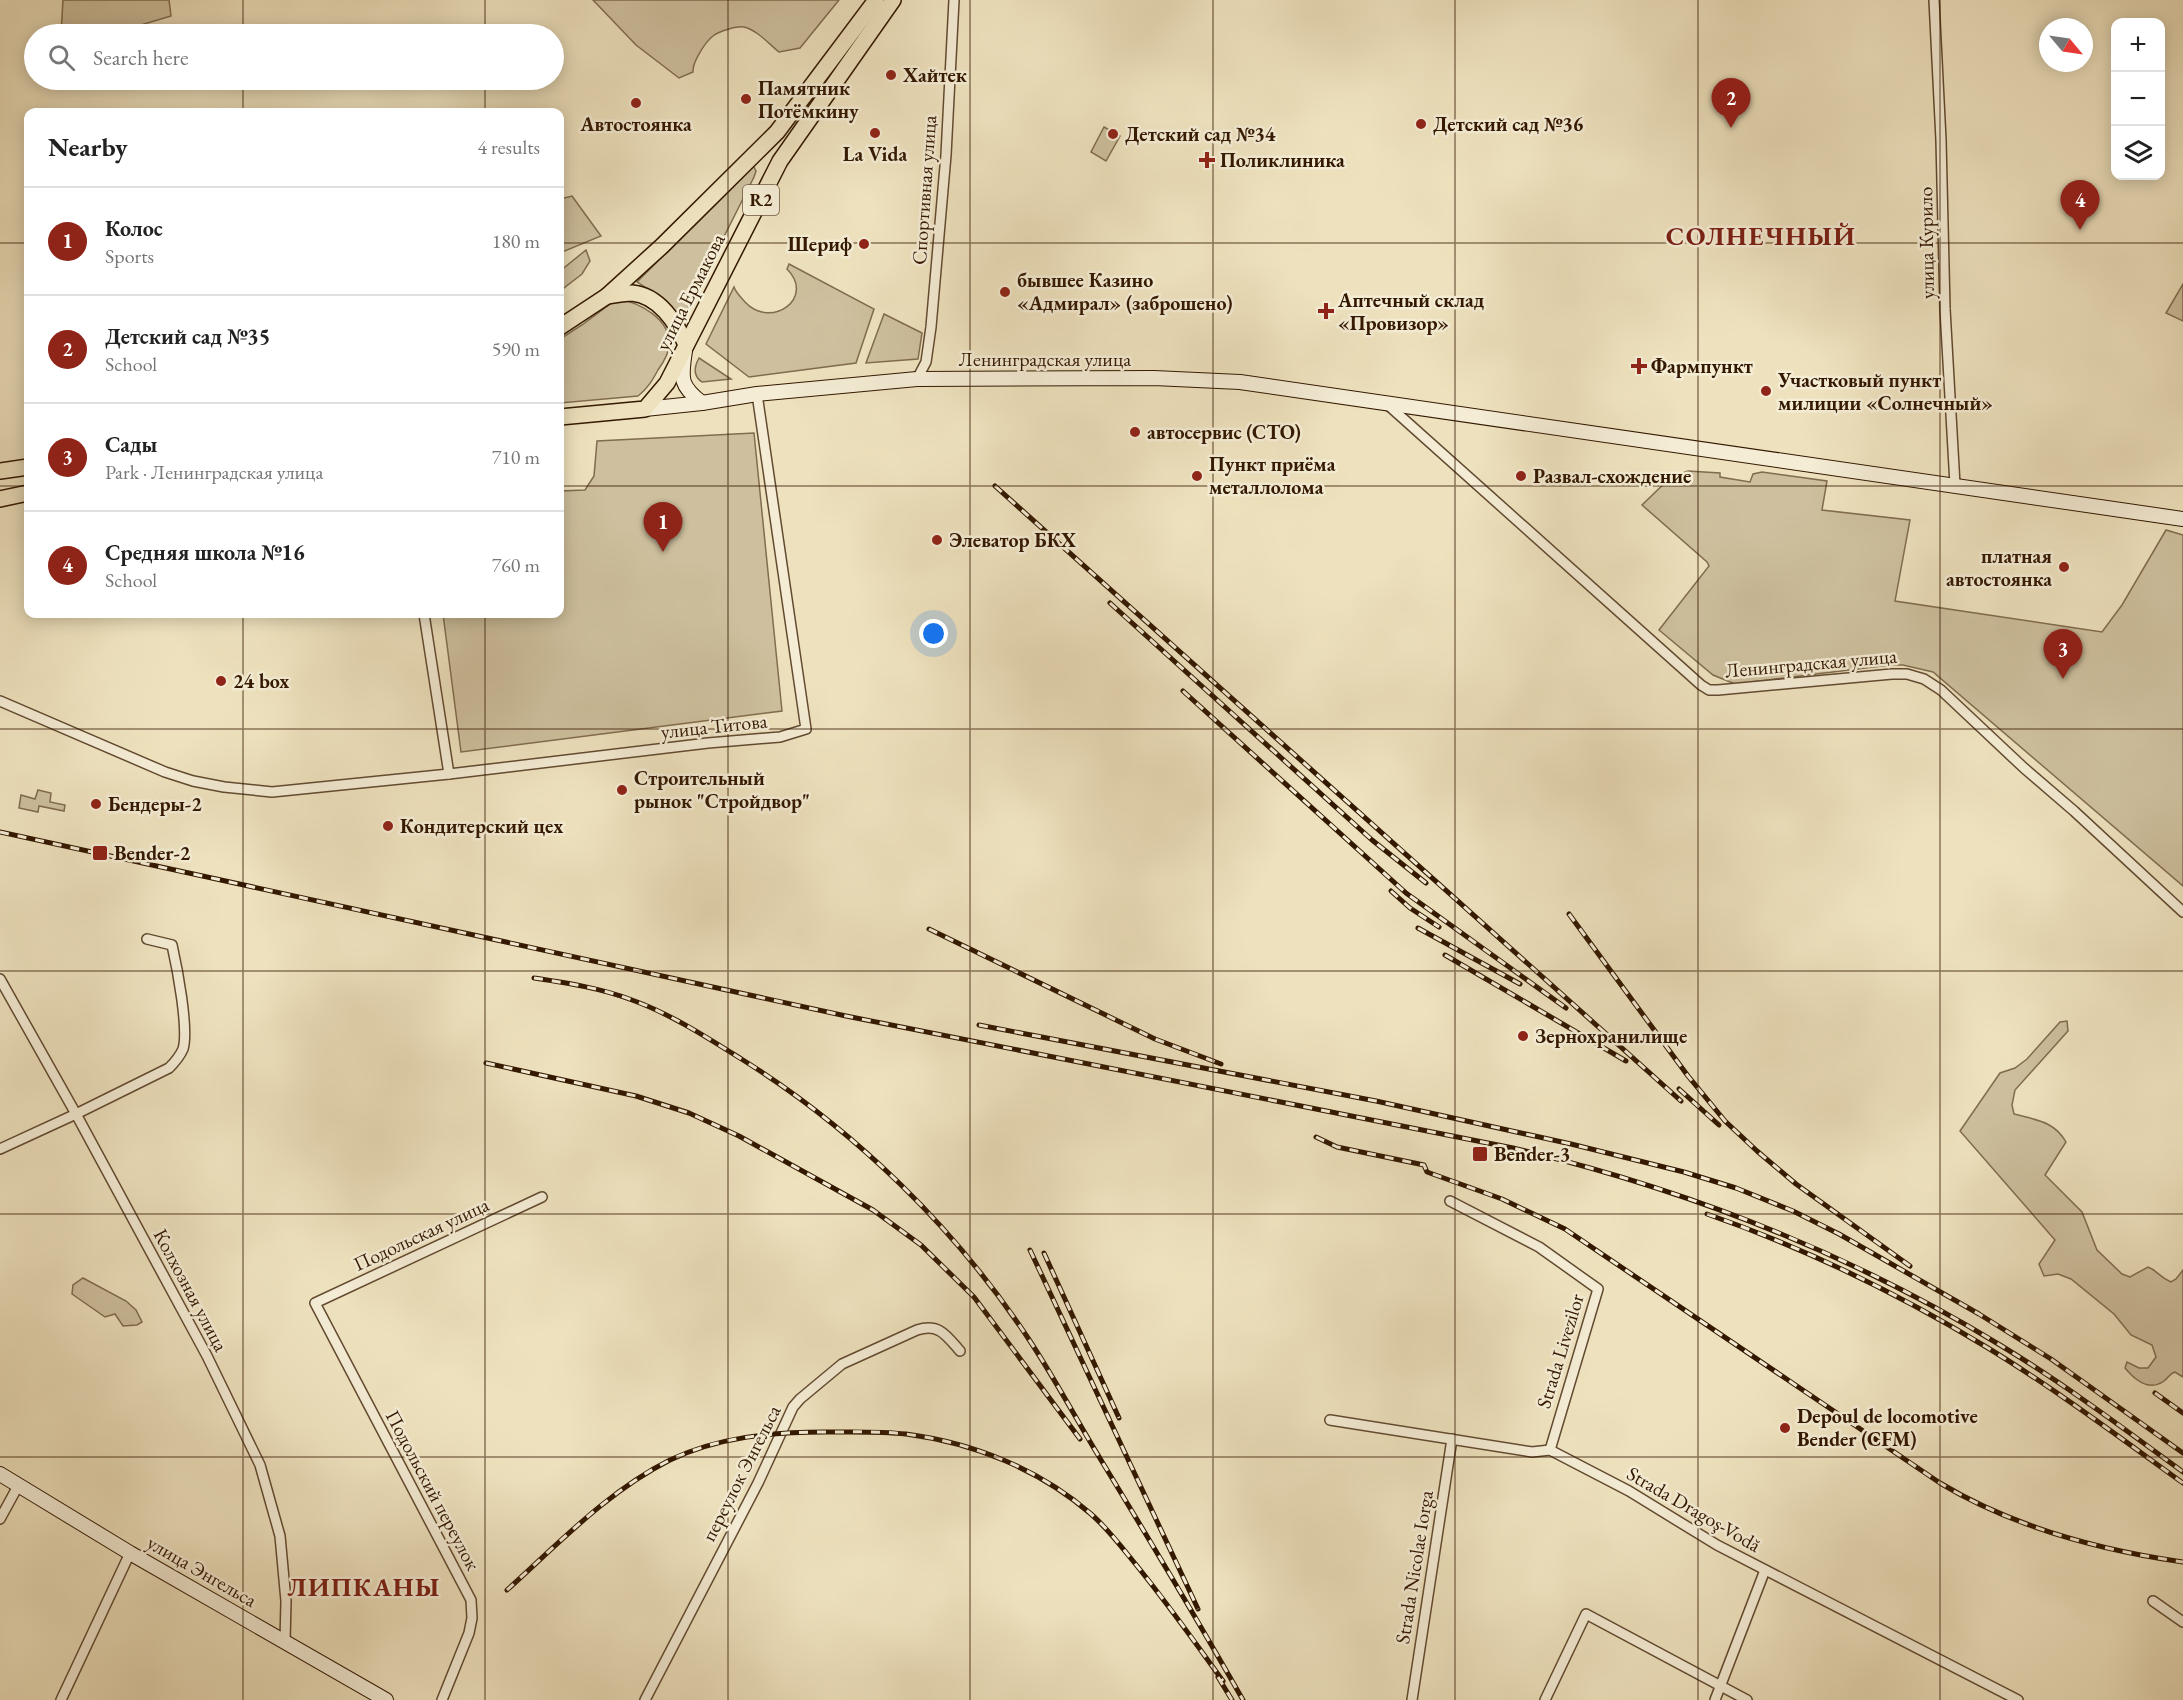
<!DOCTYPE html>
<html lang="en">
<head>
<meta charset="utf-8">
<style>
  body { margin:0; font-family:"EB Garamond",serif; background:#f6f6f6; color:#222 }
  .controls { position:absolute; right:18px; top:18px; display:grid; overflow:hidden; border-radius:12px; box-shadow:0 3px 15px #0003 }
  .controls button { width:54px; height:54px; display:grid; place-items:center; padding:0; border:0; border-bottom:2px solid #e0e0e0; background:#fff; color:#222; font:30px sans-serif }
  .compass { position:absolute; left:2039px; top:18px; width:54px; height:54px; border-radius:50%; background:#fff; box-shadow:0 3px 15px #0003; rotate:119deg }
  .you { position:absolute; left:934px; top:634px; width:21px; height:21px; margin:-15px; border:4px solid #fff; border-radius:50%; background:#1a73e8; box-shadow:0 0 0 9px #1a73e833 }
  .badge { display:grid; place-items:center; width:39px; height:39px; border-radius:50%; background:#8f2418; color:#fff; font-size:20px; font-weight:700 }
  .pin { position:absolute; translate:-50% -50px; filter:drop-shadow(0 2px 3px #0008) }
  .pin::after { content:''; position:absolute; top:32px; width:21px; height:18px; background:inherit; clip-path:polygon(0 0,100% 0,50% 100%) }
  .list { margin:0; padding:0; list-style:none }
  h2 { display:flex; justify-content:space-between; align-items:center; height:78px; margin:0; padding:0 24px; font-size:26px }
  h2 small { font-size:20px; font-weight:400; color:#767676 }
  .list li { display:grid; grid-template-columns:39px 1fr auto; gap:18px; align-items:center; box-sizing:border-box; height:108px; padding:0 24px; border-top:2px solid #e0e0e0 }
  .list b { display:block; font-size:22px; white-space:nowrap }
  .list p { margin:0; font-size:20px; white-space:nowrap; color:#767676 }
  .list em { font-size:20px; font-style:normal; color:#767676 }
  .icon { flex:none; width:33px; height:33px; fill:none; stroke:currentColor; stroke-width:2; stroke-linecap:round; stroke-linejoin:round }
  .map { position:relative; flex:none; width:2183px; height:1700px; overflow:hidden }
  .search { position:absolute; background:#fff; box-shadow:0 3px 15px #0003; left:24px; top:24px; width:540px; height:66px; display:flex; align-items:center; gap:15px; box-sizing:border-box; padding:0 21px; border-radius:33px; color:#767676; font-size:22px }
  .panel { position:absolute; background:#fff; box-shadow:0 3px 15px #0003; left:24px; top:108px; width:540px; height:510px; border-radius:12px }
  .map>svg:first-child { display:block }
</style>
</head>
<body>
<div class="map">
<svg width="2183" height="1700" viewBox="0 0 2183 1700">
  <rect width="100%" height="100%" fill="#eee2be"/>
  <filter id="stains"><feTurbulence type="fractalNoise" baseFrequency=".00333" numOctaves="4"/><feColorMatrix values="0 0 0 0 .2 0 0 0 0 .09 0 0 0 0 .02 0 0 0 .5 -.17"/></filter>
  <radialGradient id="worn" r=".72"><stop offset=".6" stop-color="#630" stop-opacity="0"/><stop offset="1" stop-color="#630" stop-opacity=".3"/></radialGradient>
  <g fill="#cec09e" stroke="#806c4f" stroke-width="1.5">
    <path d="M63,0H169L171,16L111,34H61Z"/>
    <path d="M593,0H839L800,48L779,52C769,44 757,30 744,27C737,26 719,31 713,36C705,42 692,63 693,72L679,78L636,45Z"/>
    <path d="M1104,127L1120,136L1106,161L1091,152Z"/>
    <path d="M753,165L756,171L754,177L682,320H679L666,301L637,282Z"/>
    <path d="M572,196L601,236L560,253V199Z"/>
    <path d="M586,250L590,261L582,274L560,291V271Z"/>
    <path d="M789,264L874,309L856,363L749,377L706,344L734,287C736,293 741,297 745,302C771,330 816,298 787,269Z"/>
    <path d="M2183,284V321L2166,313Z"/>
    <path d="M617,299C639,302 671,319 669,345C669,354 663,363 658,370C652,381 648,388 638,396L560,403V339L582,325Z"/>
    <path d="M884,314L922,333L918,359L866,363Z"/>
    <path d="M699,358L731,379L702,382C693,376 694,367 699,358Z"/>
    <path d="M754,433L782,711L461,752L443,614H560V491L585,490L594,476L597,441Z"/>
    <path d="M1688,471L1720,473V477L1750,482L1753,474L1762,472L1827,481L1822,510L1910,520L1895,601L2102,632L2122,605L2166,530L2183,535V886L1933,672L1903,665H1890L1735,684L1713,675L1659,630L1709,566L1707,562L1642,505L1670,478Z"/>
    <path d="M38,790L51,793L50,802L65,805L64,811L39,806L38,812L19,808L21,795L35,799Z"/>
    <path d="M2067,1021L2068,1031L2015,1090L2012,1105L2014,1114C2036,1120 2054,1121 2066,1142L2045,1175L2082,1212L2097,1250L2122,1274L2130,1277L2148,1267C2158,1271 2159,1277 2171,1282L2176,1279L2183,1270V1377L2175,1372C2169,1374 2169,1377 2164,1381C2149,1392 2134,1379 2125,1368L2127,1362L2139,1368H2148L2156,1357L2152,1345L2131,1335L2114,1314L2071,1279L2058,1274L2044,1276L2039,1264L2055,1240L1960,1131L2000,1073L2015,1068L2027,1059L2060,1022Z"/>
    <path d="M83,1278L126,1301L136,1310L142,1322L137,1325L123,1326L115,1314L105,1317L72,1294L73,1285Z"/>
  </g>
  <g fill="none" stroke-linecap="round" stroke-linejoin="round">
    <g stroke="#624a30" stroke-width="12">
      <g id="street">
        <path d="M1934,0L1941,140L1945,309L1955,485"/>
        <path d="M917,379L926,362L931,327L946,155L954,0"/>
        <path d="M1388,405L1701,685L1709,690H1718L1892,674H1907L1924,679L1941,690L2024,768L2074,811L2183,912"/>
        <path d="M424,614L449,774L708,743L780,737L806,729L757,394"/>
        <path d="M0,701L165,772L193,781L224,787L272,792L449,774"/>
        <path d="M0,979L76,1114L207,1356L260,1465L280,1536L286,1601L285,1641"/>
        <path d="M0,1149L76,1114L169,1068C175,1062 180,1056 183,1049C189,1029 177,967 172,945L147,939"/>
        <path d="M1450,1201L1539,1247L1598,1289L1550,1450"/>
        <path d="M1330,1420L1532,1452L1550,1450L1629,1491L1717,1545L2018,1700"/>
        <path d="M0,1519L18,1486"/>
        <path d="M2153,1601L2183,1622"/>
        <path d="M61,1700L130,1553"/>
        <path d="M442,1700L469,1633L472,1618L471,1600L315,1303L542,1197"/>
        <path d="M645,1700L758,1483L793,1407L800,1399L842,1364L917,1330C939,1323 946,1335 960,1351"/>
        <path d="M1412,1700L1452,1439"/>
        <path d="M1545,1700L1586,1614L1747,1700"/>
        <path d="M1715,1700L1765,1570"/>
      </g>
    </g>
    <g stroke="#331800" stroke-width="16">
      <g id="secondary">
        <path d="M685,351C681,378 679,385 702,403"/>
        <path d="M645,409L702,403L757,394L917,379L1154,378L1240,382L2183,519"/>
        <path d="M0,1474L130,1553L386,1700"/>
      </g>
    </g>
    <g stroke="#331800" stroke-width="18">
      <g id="primary">
        <path d="M607,296C615,295 624,293 632,293C658,295 677,323 686,345"/>
        <path d="M560,327L607,296L662,246L777,132L876,0"/>
        <path d="M560,417L645,409L667,383L780,161L893,0"/>
        <path d="M0,471L28,467"/>
        <path d="M0,499L28,493"/>
      </g>
    </g>
    <use href="#street" stroke="#f4ecd5" stroke-width="9"/>
    <use href="#secondary" stroke="#f4ecd5" stroke-width="14"/>
    <use href="#primary" stroke="#eee2be" stroke-width="15"/>
    <g stroke="#331800" stroke-width="5">
      <g id="rail">
        <path d="M995,486L1681,1101"/>
        <path d="M1110,603L1372,840L1426,883"/>
        <path d="M1183,691L1406,893L1566,1008"/>
        <path d="M0,832L846,1016L1513,1148C1686,1189 1848,1252 2000,1345C2063,1383 2123,1428 2183,1472"/>
        <path d="M1391,891L1410,908L1439,927"/>
        <path d="M1569,914L1688,1076L1725,1121L1757,1151L1796,1184L1910,1266"/>
        <path d="M1418,928L1520,984"/>
        <path d="M929,929L1155,1039L1221,1064"/>
        <path d="M1445,955L1626,1061"/>
        <path d="M534,978C567,983 601,988 632,1000C671,1014 708,1038 743,1060C855,1130 955,1228 1028,1338C1054,1377 1076,1419 1101,1460C1149,1539 1197,1619 1243,1700"/>
        <path d="M979,1025L1376,1101L1571,1144L1684,1172L1736,1188L1793,1211L1839,1234L1979,1314L2051,1359L2183,1453"/>
        <path d="M486,1063L636,1096L689,1113L739,1136L873,1210L921,1245L974,1297L1080,1439"/>
        <path d="M1679,1089L1719,1125"/>
        <path d="M1316,1137L1337,1147L1424,1165L1427,1172L1502,1199L1565,1229L1940,1483C2013,1527 2099,1550 2183,1562"/>
        <path d="M1707,1214C1805,1248 1899,1294 1988,1348C2055,1389 2119,1437 2183,1483"/>
        <path d="M1030,1250L1198,1609"/>
        <path d="M1044,1253L1119,1418"/>
        <path d="M2155,1393L2183,1413"/>
        <path d="M507,1590C558,1544 608,1491 670,1460C718,1437 772,1432 825,1432C852,1432 879,1431 906,1434C974,1443 1039,1469 1091,1514C1107,1528 1120,1545 1133,1561C1165,1600 1194,1641 1223,1681"/>
        <path d="M1218,1677L1232,1700"/>
      </g>
    </g>
    <use href="#rail" stroke="#f4ecd5" stroke-width="3" stroke-dasharray="9" stroke-linecap="butt"/>
  </g>
  <path fill="none" stroke="#331800" stroke-width="1.5" stroke-opacity="0.55" d="M243,0V34M485,0V34M728,0V1700M970,0V1700M1213,0V1700M1455,0V1700M1698,0V1700M1940,0V1700M243,80V112M485,80V112M0,243H28M560,243H2183M0,486H28M560,486H2183M243,614V1700M485,614V1700M0,729H2183M0,971H2183M0,1214H2183M0,1457H2183"/>
  <g fill="#8f2418" stroke="#f4ecd5" stroke-width="2">
    <circle cx="891" cy="75" r="6"/>
    <circle cx="746" cy="99" r="6"/>
    <circle cx="636" cy="103" r="6"/>
    <circle cx="1421" cy="124" r="6"/>
    <circle cx="875" cy="133" r="6"/>
    <circle cx="1113" cy="134" r="6"/>
    <path d="M1204 151h6v6h6v6h-6v6h-6v-6h-6v-6h6z"/>
    <circle cx="864" cy="244" r="6"/>
    <circle cx="1005" cy="292" r="6"/>
    <path d="M1323 302h6v6h6v6h-6v6h-6v-6h-6v-6h6z"/>
    <path d="M1636 357h6v6h6v6h-6v6h-6v-6h-6v-6h6z"/>
    <circle cx="1766" cy="391" r="6"/>
    <circle cx="1135" cy="432" r="6"/>
    <circle cx="1197" cy="476" r="6"/>
    <circle cx="1521" cy="476" r="6"/>
    <circle cx="937" cy="540" r="6"/>
    <circle cx="2064" cy="567" r="6"/>
    <circle cx="221" cy="681" r="6"/>
    <circle cx="622" cy="790" r="6"/>
    <circle cx="96" cy="804" r="6"/>
    <circle cx="388" cy="826" r="6"/>
    <rect x="92" y="845" width="16" height="16" rx="3"/>
    <circle cx="1523" cy="1036" r="6"/>
    <rect x="1472" y="1146" width="16" height="16" rx="3"/>
    <circle cx="1785" cy="1428" r="6"/>
  </g>
  <g text-anchor="middle" stroke-width="5" stroke-linejoin="round" paint-order="stroke">
    <rect fill="#f4ecd5" stroke="#6d5840" stroke-width="1.5" x="743" y="185" width="36" height="30" rx="4.5"/>
    <g font-size="18" font-weight="bold" fill="#331800">
      <text x="761" y="206">R2</text>
    </g>
    <g font-size="20" font-weight="bold" fill="#331800" stroke="#f4ecd5" text-anchor="start">
      <text x="903" y="82">Хайтек</text>
      <text x="758" y="95">Памятник<tspan x="758" dy="23">Потёмкину</tspan></text>
      <text x="636" y="131" text-anchor="middle">Автостоянка</text>
      <text x="1433" y="131">Детский сад №36</text>
      <text x="1125" y="141">Детский сад №34</text>
      <text x="875" y="161" text-anchor="middle">La Vida</text>
      <text x="1220" y="167">Поликлиника</text>
      <text x="852" y="251" text-anchor="end">Шериф</text>
      <text x="1017" y="287">бывшее Казино<tspan x="1017" dy="23">«Адмирал» (заброшено)</tspan></text>
      <text x="1338" y="307">Аптечный склад<tspan x="1338" dy="23">«Провизор»</tspan></text>
      <text x="1651" y="373">Фармпункт</text>
      <text x="1778" y="387">Участковый пункт<tspan x="1778" dy="23">милиции «Солнечный»</tspan></text>
      <text x="1147" y="439">автосервис (СТО)</text>
      <text x="1209" y="471">Пункт приёма<tspan x="1209" dy="23">металлолома</tspan></text>
      <text x="1533" y="483">Развал-схождение</text>
      <text x="949" y="547">Элеватор БКХ</text>
      <text x="2052" y="563" text-anchor="end">платная<tspan x="2052" dy="23">автостоянка</tspan></text>
      <text x="233" y="688">24 box</text>
      <text x="634" y="785">Строительный<tspan x="634" dy="23">рынок "Стройдвор"</tspan></text>
      <text x="108" y="811">Бендеры-2</text>
      <text x="400" y="833">Кондитерский цех</text>
      <text x="114" y="860">Bender-2</text>
      <text x="1535" y="1043">Зернохранилище</text>
      <text x="1494" y="1161">Bender-3</text>
      <text x="1797" y="1423">Depoul de locomotive<tspan x="1797" dy="23">Bender (CFM)</tspan></text>
    </g>
    <g font-size="20" fill="#331800" stroke="#f4ecd5">
      <text transform="translate(924 190) rotate(-86)" y="7">Спортивная улица</text>
      <text transform="translate(1926 243) rotate(-91)" y="7">улица Курило</text>
      <text transform="translate(690 292) rotate(-63)" y="7">улица Ермакова</text>
      <text x="1045" y="366">Ленинградская улица</text>
      <text transform="translate(1811 663) rotate(-5)" y="7">Ленинградская улица</text>
      <text transform="translate(714 726) rotate(-6)" y="7">улица Титова</text>
      <text transform="translate(421 1234) rotate(-25)" y="7">Подольская улица</text>
      <text transform="translate(191 1290) rotate(62)" y="7">Колхозная улица</text>
      <text transform="translate(1560 1351) rotate(-73)" y="7">Strada Livezilor</text>
      <text transform="translate(741 1473) rotate(-63)" y="7">переулок Энгельса</text>
      <text transform="translate(433 1490) rotate(62)" y="7">Подольский переулок</text>
      <text transform="translate(1694 1509) rotate(30)" y="7">Strada Dragoş-Vodă</text>
      <text transform="translate(1414 1567) rotate(-81)" y="7">Strada Nicolae Iorga</text>
      <text transform="translate(202 1571) rotate(30)" y="7">улица Энгельса</text>
    </g>
    <g font-size="26" font-weight="bold" letter-spacing="1.5" fill="#7a1f14" stroke="#f4ecd5">
      <text x="1761" y="245">СОЛНЕЧНЫЙ</text>
      <text x="364" y="1596">ЛИПКАНЫ</text>
    </g>
  </g>
  <rect width="100%" height="100%" filter="url(#stains)"/>
  <rect width="100%" height="100%" fill="url(#worn)"/>
</svg>
<div class="controls">
<button>+</button>
<button>−</button>
<button><svg class="icon" aria-label="layers" viewBox="0 0 24 24"><path d="M12 4l9 5-9 5-9-5zM3 14l9 5 9-5"/></svg></button>
</div>
<svg class="compass" viewBox="-18 -18 36 36"><path d="M0-13l5 13h-10z" fill="#e53935"/><path d="M0 13l5-13h-10z" fill="#767676"/></svg>
<div class="you"></div>
<div class="pin badge" style="left:663px;top:552px">1</div>
<div class="pin badge" style="left:1731px;top:128px">2</div>
<div class="pin badge" style="left:2063px;top:679px">3</div>
<div class="pin badge" style="left:2080px;top:230px">4</div>
<div class="search"><svg class="icon" aria-label="search" viewBox="0 0 24 24"><circle cx="10" cy="10" r="6"/><path d="M15 15l6 6"/></svg>Search here</div>
<section class="panel">
<h2>Nearby<small>4 results</small></h2>
<ul class="list">
<li><span class="badge">1</span><div><b>Колос</b><p>Sports</p></div><em>180 m</em></li>
<li><span class="badge">2</span><div><b>Детский сад №35</b><p>School</p></div><em>590 m</em></li>
<li><span class="badge">3</span><div><b>Сады</b><p>Park · Ленинградская улица</p></div><em>710 m</em></li>
<li><span class="badge">4</span><div><b>Средняя школа №16</b><p>School</p></div><em>760 m</em></li>
</ul>
</section>
</div>
</body>
</html>
